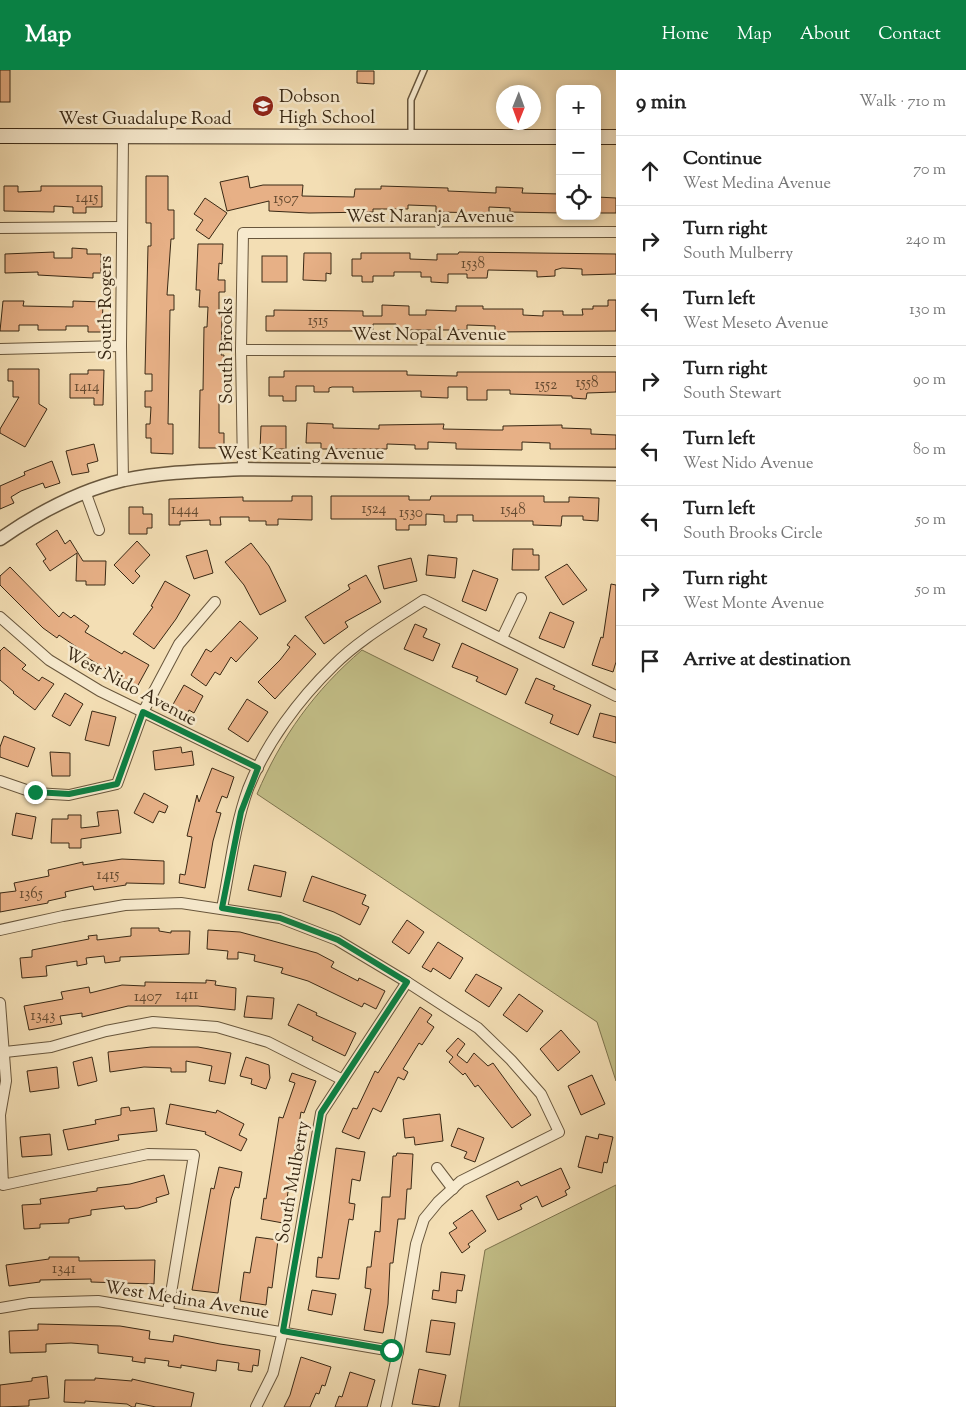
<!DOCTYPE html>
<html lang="en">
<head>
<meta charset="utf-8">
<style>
  body { margin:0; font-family:"Sorts Mill Goudy",serif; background:#f6f6f6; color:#222 }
  .controls { position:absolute; right:15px; top:15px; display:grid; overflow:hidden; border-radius:10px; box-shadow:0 2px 8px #0003 }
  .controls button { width:45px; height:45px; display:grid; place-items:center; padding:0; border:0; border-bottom:1px solid #e0e0e0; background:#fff; color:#222; font:25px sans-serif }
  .compass { position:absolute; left:496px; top:15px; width:45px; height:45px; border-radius:50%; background:#fff; box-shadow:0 2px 8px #0003; rotate:181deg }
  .stop { position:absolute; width:15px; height:15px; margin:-11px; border:4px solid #0b8043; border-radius:50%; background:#fff }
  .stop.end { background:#0b8043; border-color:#fff; box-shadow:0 1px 5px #0008 }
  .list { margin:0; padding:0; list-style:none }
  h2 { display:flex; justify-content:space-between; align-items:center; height:65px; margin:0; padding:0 20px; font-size:21px }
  h2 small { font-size:16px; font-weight:400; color:#767676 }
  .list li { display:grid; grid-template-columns:32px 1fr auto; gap:15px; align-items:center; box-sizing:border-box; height:70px; padding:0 20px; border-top:1px solid #e0e0e0 }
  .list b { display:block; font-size:19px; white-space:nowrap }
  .list p { margin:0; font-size:16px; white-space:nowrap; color:#767676 }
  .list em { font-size:16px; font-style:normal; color:#767676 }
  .icon { flex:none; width:28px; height:28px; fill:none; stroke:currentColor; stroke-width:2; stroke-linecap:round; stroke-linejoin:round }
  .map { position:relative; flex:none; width:616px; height:1337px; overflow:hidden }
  header { display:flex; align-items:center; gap:30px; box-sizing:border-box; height:70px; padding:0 25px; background:#0b8043; color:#fff }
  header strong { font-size:24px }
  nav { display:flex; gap:28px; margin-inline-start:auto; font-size:18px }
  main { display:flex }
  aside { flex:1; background:#fff }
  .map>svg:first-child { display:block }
</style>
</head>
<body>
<header>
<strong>Map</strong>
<nav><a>Home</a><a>Map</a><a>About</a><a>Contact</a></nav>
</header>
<main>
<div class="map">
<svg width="616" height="1337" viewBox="0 0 616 1337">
  <rect width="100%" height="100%" fill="#f3deb4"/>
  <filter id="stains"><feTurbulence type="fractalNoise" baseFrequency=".004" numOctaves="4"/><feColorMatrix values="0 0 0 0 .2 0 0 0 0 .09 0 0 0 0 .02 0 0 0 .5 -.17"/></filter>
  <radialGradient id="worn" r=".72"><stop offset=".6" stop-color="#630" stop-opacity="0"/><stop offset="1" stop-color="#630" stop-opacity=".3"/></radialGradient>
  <g fill="#c3bf88" stroke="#7e744e">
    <path d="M362,580L616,707V1011L597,952L257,724C281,667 315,620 362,580Z"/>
    <path d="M616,1115V1337H459L485,1180Z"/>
  </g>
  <g fill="#e7b086" stroke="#392814">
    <rect x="0" y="0" width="10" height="32"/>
    <path d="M357,1H374V14L357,13Z"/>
    <path d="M146,106H168V140H174V169H171L167,225H174V240H170L168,354H173V384L151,383V368H146V354H150L151,337H145V321H152V304H145L148,176H151V153H146Z"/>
    <path d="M248,106L250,118L263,115H303L302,126L354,127L355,119H381V116L448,118V121L496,123V117L523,118L522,123L560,124V143L510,142V138L489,137V143L436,142V136L408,135V139H373V142L309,143L269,141V131L227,141L220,112Z"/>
    <path d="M4,116H18V122L41,121V116H102V137H86V143H73V137L54,136V142L4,141Z"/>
    <path d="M597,127L616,128V143H597Z"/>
    <path d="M205,128L227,143L209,169L196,160L203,150L194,144Z"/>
    <path d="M198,174H223L222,194L219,193L218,210H225V222H219V245H222L221,285H224V332H219V363H224V378H199L200,320H203L204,257H207L208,237H199L200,220H196Z"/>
    <path d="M72,178L87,179V184H101V203H93V208L38,205V202L5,203V184L54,182V188H72Z"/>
    <path d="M459,182L616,184V204L582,205V199L562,198L555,200V206L537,207V201L488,200L487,208H467V204H448V213L431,212V207H421V202H394V206H373V212H362V206H352V189H361V183H410V189L437,190V184H458Z"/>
    <path d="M304,183H331V204L326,203V211L303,210Z"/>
    <rect x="262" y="186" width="25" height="26"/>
    <path d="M608,230H616V261L495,262V256L467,255V260H396V254H373V261H266V246H274V240L363,241V246H382V235L409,236V245H426V240L456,241V236H483V239H523V245L543,246V241H563V245H583L582,239H593V236H608Z"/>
    <path d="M3,231H24L23,236L73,237V231L103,232L102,262H88V256H66V260H38V255H19V261H0Z"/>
    <path d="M8,299H39V334L47,339L25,377L0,363V359L19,327H13V311H8Z"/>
    <path d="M88,300H104L103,335H94V328H70V304H88Z"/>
    <path d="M284,301H407V305L457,306V302H616V322L587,323L586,329L572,328V326L510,324V320H487V330H467V317H448V328L421,327V321L353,322V317H332L329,318V322H314V316H296V331H283V326H269V307H284Z"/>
    <path d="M307,353L333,354V358L379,359V355L444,354L443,359L494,360H503V356L562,355V358L591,359V364L616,365V379H550V373L522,372V380L456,379V373L428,372V379H415V375L387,374V379H321V373H306Z"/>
    <path d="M261,356H286V379H260Z"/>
    <path d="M94,374L98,391L87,394L89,402L72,405L66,381Z"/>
    <path d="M52,391L60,413L45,418L43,413L21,421L11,427L14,433L0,439V416L25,405L24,402Z"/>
    <path d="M292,426H312V450L278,449V455H266V451H249V447H220L221,455H210V450L180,451V455H169V429L243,427V431H292Z"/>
    <path d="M331,426H409V430H430L431,426H544V432H569V427L599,428L598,451L583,450V446H562L561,456L533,455V451H473V445H457V452H444V445L426,444V455H409V460H396V449H331Z"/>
    <path d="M129,437H143V444H152V458H147V464H129Z"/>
    <path d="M57,460L65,474L70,470L83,491H106L105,515H86V511H76L77,483L50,501L43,491L46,489L36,474Z"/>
    <path d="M137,471L150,485L135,501L140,506L133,514L114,495Z"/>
    <path d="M251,473L269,496L286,531L260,545L244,515L225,492Z"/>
    <path d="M513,479H533V485H539V500H512Z"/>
    <path d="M207,480L213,503L194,509L186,486Z"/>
    <path d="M428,485L457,488L455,508L426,505Z"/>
    <path d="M411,488L417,511L384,519L378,496Z"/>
    <path d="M567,494L587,520L563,535L545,507Z"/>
    <path d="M10,497L59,547L63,542L71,548L74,545L89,556L85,562L122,584L124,581L149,595L137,617L79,583L81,580L59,565L57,568L43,558L0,515V506Z"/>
    <path d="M473,500L498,509L486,541L462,531Z"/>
    <path d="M366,505L381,532L345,552L348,557L324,574L305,547L350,519L348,515Z"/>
    <path d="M165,511L190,525L176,549L154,579L133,564L153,537L151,536Z"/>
    <path d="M611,514L616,515V592L613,602L592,595L601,567L603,568Z"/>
    <path d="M550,542L574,552L564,578L539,568Z"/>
    <path d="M240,551L258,568L236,592L231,587L220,605L215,602L206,616L191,605L206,579L211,582Z"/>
    <path d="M415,554L427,559L423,567L440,574L433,591L404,579Z"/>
    <path d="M295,565L316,584L275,629L258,612L280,590L290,577L287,575Z"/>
    <path d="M462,573L518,599L506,625L476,611L478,607L452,597Z"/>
    <path d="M4,577L26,595L22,599L39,611L42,607L54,614L35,640L13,623L14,622L0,610V581Z"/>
    <path d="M536,608L555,616L553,619L591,635L578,665L550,653L553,645L525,633Z"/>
    <path d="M184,615L203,626L194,643L189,640L186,646L171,638Z"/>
    <path d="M65,623L83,634L70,656L52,646Z"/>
    <path d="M247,629L268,642L248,672L228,659Z"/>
    <path d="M92,641L116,647L109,676L85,670Z"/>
    <path d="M600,643L616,647V673L593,667Z"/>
    <path d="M4,666L35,678L28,697L0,687V677Z"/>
    <path d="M181,677L182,683L192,681L194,695L155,700L153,681Z"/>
    <path d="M50,682L70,683V706H52Z"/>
    <path d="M212,698L234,707L227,728L222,726L216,742L221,743L213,771L205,818L179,813L180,804L185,805L192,767L187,766L197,725L199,732Z"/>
    <path d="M144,723L168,736L165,743L159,741L153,753L134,743Z"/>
    <path d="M118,740L121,763L81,769V778H69V773H51L52,749H68V745H81V758L99,756L97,742Z"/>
    <path d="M16,743L36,747L32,769L12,765Z"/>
    <path d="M122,789L164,791V814L126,813V815L94,820L93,816L65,822L66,827L48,831V833L0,842V823L16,821L14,813L49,806L48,800L83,792V795Z"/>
    <path d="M254,795L286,802L281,827L248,820Z"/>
    <path d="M312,806L366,825L362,834L369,837L360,855L334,842L303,831Z"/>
    <path d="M407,850L424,862L409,884L392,872Z"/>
    <path d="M131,858H159V861L171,863V861H190L189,884L120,887V891L105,893L104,886L86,888L87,894L77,896V891L46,896L47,906L22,908L20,888L32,887V880L89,869L88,866L97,865V870L131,866Z"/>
    <path d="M208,860L240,862L317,883L334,892L331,897L358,911L359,908L385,921L376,939L364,933L362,937L308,911L281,903L283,898L254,891L255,885L238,882V889H227L228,881L207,879Z"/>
    <path d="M438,872L463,888L450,909L433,898L431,902L422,897Z"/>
    <path d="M476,904L502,918L489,937L465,921Z"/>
    <path d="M206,910L216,911L215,915L236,918L235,940L198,936H128L82,947V943L60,946L62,954L29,960L24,936L63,929L61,922L89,917L90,923L122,915L145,916V912L206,913Z"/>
    <path d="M519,924L543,941L527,962L503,945Z"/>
    <path d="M247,926L274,928L272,949L244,947Z"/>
    <path d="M298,934L317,943L316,945L356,963L345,986L312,970L313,967L288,955Z"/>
    <path d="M420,937L432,945L427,952L434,957L422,975L419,973L403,999L408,1002L404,1010L398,1007L381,1042L373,1038L359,1069L342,1062L353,1038L357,1039L375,1001L378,1003Z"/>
    <path d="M561,960L580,982L558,1001L540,979Z"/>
    <path d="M458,968L465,974L457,985L467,993L474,983L488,996L493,993L531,1045L512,1058L478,1015L475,1017L465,1003L463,1005L449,992L453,987L446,981Z"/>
    <path d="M151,977H198L231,983L225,1014L209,1011L212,996L186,991V1002H171V998L144,997L110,1002L108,982Z"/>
    <path d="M92,987L97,1011L78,1016L73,992Z"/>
    <path d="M246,987L269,995L270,1008L266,1019L251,1014L252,1009L240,1006Z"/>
    <path d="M57,997L59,1018L30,1022L27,1001Z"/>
    <path d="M292,1003L316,1011L304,1043L301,1042L283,1153L261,1149L264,1128L266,1129L279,1047L283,1048L295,1013L289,1011Z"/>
    <path d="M592,1005L605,1034L581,1045L568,1016Z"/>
    <path d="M170,1034L216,1043L217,1040L244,1054L239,1065L247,1069L241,1081L205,1064L206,1062L166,1054Z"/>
    <path d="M129,1037L130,1041L154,1038L157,1061L118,1065L119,1070L68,1080L63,1060L96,1054L95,1050L121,1045V1038Z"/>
    <path d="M440,1044L443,1071L415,1075L414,1067L405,1068L403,1049Z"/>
    <path d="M458,1058L484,1068L475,1092L464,1088L467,1082L451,1076Z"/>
    <path d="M50,1064L52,1085L22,1087L20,1067Z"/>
    <path d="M599,1064L613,1067L607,1093L604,1092L602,1103L578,1097L586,1066L598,1069Z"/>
    <path d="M336,1078L365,1082L360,1111L352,1109L349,1133L355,1134L353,1150L349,1149L339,1209L316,1207L318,1187L322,1188Z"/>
    <path d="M397,1083L413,1084L411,1119H407L405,1149H398L393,1193H390L388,1234L383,1263L364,1260L371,1219L365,1218L367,1197H371L375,1161L380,1162L382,1127H390L393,1086H396Z"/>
    <path d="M219,1097L242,1102L239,1118L235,1117L231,1129L218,1223L192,1220L211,1118L214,1119Z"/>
    <path d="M561,1098L570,1118L565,1121L567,1125L542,1137L537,1126L520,1135L522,1139L498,1150L486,1126L518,1111L521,1116Z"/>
    <path d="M164,1105L169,1124L156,1128L157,1132L138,1138L125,1139L124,1136L91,1140V1145L69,1149V1153L40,1154V1158L24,1159L22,1135L41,1134L40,1129L97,1121V1118L130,1114Z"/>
    <path d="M472,1140L486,1161L468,1174L470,1177L462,1183L449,1163L457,1158L453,1153Z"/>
    <path d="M256,1167L278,1170L272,1218L268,1217L266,1235L240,1231L244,1202L250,1203Z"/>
    <path d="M49,1187H79V1191L155,1190L154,1214L91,1212V1209L40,1210V1212L9,1216L6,1195L49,1189Z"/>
    <path d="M441,1202L465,1205L462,1221L457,1220L456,1233L432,1229L433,1220L439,1221Z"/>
    <path d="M312,1220L336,1224L332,1245L308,1240Z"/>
    <path d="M431,1250L455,1253L450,1285L426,1282Z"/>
    <path d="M38,1254L120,1256L150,1261L149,1269L173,1272L174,1265L220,1274L260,1280L258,1296L253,1295L252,1302L238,1300L239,1293L217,1290L216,1301L181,1295V1298L168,1296L169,1291L145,1288V1293L132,1291L133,1287L98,1283V1275L71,1273L46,1274V1282L10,1283L9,1261L38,1260Z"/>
    <path d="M301,1287L331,1297L325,1316L322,1315L319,1324L316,1323L310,1337H284L290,1325Z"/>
    <path d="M419,1299L446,1305L439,1337L412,1334Z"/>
    <path d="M350,1302L375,1310L367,1337H335L339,1326L342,1327Z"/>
    <path d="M47,1306L49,1328L29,1330V1336L0,1337V1315L32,1311V1308Z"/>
    <path d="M95,1308L132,1311V1309L194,1323L191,1337H156L136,1333L135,1337H132L127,1334L85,1331V1333L64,1332L65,1310H95Z"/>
  </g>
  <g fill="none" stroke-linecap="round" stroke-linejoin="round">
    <g stroke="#68563c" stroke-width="8">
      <path id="service" d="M411,67V30L424,0"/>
    </g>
    <g stroke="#68563c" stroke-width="12">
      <g id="minor">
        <path d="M123,66L121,276L123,411"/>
        <path d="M0,158L122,157"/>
        <path d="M0,279L121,276"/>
        <path d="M241,280L616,281"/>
        <path d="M243,399L241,280L243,163L616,162"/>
        <path d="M86,424L99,460"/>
        <path d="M0,547L49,590L100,621L258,698"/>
        <path d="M502,568L521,528"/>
        <path d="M0,711L35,723L69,725L117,714L143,642L179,574L215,532"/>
        <path d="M222,838C230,799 234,758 248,719C266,673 299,629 334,595C360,569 394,550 424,530L616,626"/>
        <path d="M0,860L63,846L125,835L181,833L280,848L337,870L407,912L478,958L511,990L541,1024L559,1062L461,1111L438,1132L424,1149L416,1174L398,1282L386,1337"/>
        <path d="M0,933L6,1011L0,1045L3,1115L148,1084L194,1085L168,1241"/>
        <path d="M5,982L51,977L106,961L153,952L217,957L268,972L341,1009"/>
        <path d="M437,1098L453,1119"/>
        <path d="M0,1238L30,1233L98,1231L398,1282"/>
        <path d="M256,1337L273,1303L283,1261L321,1043L407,912"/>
      </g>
    </g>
    <g stroke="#68563c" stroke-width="15">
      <path id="tertiary" d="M0,469C36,444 81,420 124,410C163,402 203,401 243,399L616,404"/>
    </g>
    <g stroke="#392814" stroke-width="16">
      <g id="secondary">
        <path d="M0,66L560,67"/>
        <path d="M597,67H616"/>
      </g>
    </g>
    <use href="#service" stroke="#f7eace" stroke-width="5"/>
    <use href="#minor" stroke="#f7eace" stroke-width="10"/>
    <use href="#tertiary" stroke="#f7eace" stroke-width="12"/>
    <use href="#secondary" stroke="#f7eace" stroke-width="14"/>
  </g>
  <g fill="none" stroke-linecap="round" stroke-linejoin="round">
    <path stroke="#0b8043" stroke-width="6" d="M35,722L69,724L117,714L143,642L258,698L241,742L222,838L280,848L338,870L407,912L321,1043L283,1261L391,1280"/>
  </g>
  <defs>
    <g id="school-disc" transform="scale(1.125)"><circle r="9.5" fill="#8f2418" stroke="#f7eace"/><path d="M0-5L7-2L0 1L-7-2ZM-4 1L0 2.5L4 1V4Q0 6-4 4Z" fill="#fff"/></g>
  </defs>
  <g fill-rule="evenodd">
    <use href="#school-disc" x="263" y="36"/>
  </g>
  <g text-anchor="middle" stroke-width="5" stroke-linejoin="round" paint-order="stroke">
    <g font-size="15" fill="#644a30">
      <text x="87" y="132">1415</text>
      <text x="286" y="133">1507</text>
      <text x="473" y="198">1538</text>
      <text x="318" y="255">1515</text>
      <text x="587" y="317">1558</text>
      <text x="546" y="319">1552</text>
      <text x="87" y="321">1414</text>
      <text x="374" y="443">1524</text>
      <text x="185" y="444">1444</text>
      <text x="513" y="444">1548</text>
      <text x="411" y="447">1530</text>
      <text x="108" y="809">1415</text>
      <text x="31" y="828">1365</text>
      <text x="187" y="929">1411</text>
      <text x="148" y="931">1407</text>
      <text x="43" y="950">1343</text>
      <text x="64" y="1203">1341</text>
    </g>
    <g font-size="18" fill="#392814" stroke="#f7eace" text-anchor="start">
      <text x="279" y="32">Dobson<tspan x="279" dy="21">High School</tspan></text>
    </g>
    <g font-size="18" fill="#392814" stroke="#f7eace">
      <text x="145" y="54">West Guadalupe Road</text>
      <text x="430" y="152">West Naranja Avenue</text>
      <text transform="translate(105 238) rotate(-90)" y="6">South Rogers</text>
      <text x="429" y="270">West Nopal Avenue</text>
      <text transform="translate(226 281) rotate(-90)" y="6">South Brooks</text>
      <text x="301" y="389">West Keating Avenue</text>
      <text transform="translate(131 616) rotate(28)" y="6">West Nido Avenue</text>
      <text transform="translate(292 1112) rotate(-80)" y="6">South Mulberry</text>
      <text transform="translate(187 1229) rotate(9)" y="6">West Medina Avenue</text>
    </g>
  </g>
  <rect width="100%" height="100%" filter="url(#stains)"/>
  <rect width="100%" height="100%" fill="url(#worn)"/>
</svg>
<div class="controls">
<button>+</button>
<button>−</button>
<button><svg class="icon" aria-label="locate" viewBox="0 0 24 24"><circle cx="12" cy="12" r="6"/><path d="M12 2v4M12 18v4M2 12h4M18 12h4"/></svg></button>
</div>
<svg class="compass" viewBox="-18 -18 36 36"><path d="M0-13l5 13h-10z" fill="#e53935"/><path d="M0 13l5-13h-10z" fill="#767676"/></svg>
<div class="stop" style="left:391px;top:1280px"></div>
<div class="stop end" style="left:35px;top:722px"></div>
</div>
<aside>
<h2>9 min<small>Walk · 710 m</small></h2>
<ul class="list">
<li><svg class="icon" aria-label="ahead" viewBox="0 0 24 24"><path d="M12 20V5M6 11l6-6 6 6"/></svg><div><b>Continue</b><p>West Medina Avenue</p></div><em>70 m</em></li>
<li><svg class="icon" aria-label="right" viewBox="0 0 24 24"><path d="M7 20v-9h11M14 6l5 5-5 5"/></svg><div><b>Turn right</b><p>South Mulberry</p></div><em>240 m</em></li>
<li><svg class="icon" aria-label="left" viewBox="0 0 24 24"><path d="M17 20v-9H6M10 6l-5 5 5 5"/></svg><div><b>Turn left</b><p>West Meseto Avenue</p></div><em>130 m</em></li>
<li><svg class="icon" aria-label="right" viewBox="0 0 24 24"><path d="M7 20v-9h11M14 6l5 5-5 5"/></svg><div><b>Turn right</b><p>South Stewart</p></div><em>90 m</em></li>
<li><svg class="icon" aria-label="left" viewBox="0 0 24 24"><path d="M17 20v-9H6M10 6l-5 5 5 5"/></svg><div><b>Turn left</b><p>West Nido Avenue</p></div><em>80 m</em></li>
<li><svg class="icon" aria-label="left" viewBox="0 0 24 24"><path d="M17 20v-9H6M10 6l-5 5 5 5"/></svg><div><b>Turn left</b><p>South Brooks Circle</p></div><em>50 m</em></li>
<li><svg class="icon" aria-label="right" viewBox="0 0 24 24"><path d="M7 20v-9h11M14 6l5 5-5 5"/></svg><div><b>Turn right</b><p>West Monte Avenue</p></div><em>50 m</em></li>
<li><svg class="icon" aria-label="arrive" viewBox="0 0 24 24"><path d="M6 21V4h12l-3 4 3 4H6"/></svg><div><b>Arrive at destination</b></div></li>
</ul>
</aside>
</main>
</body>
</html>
